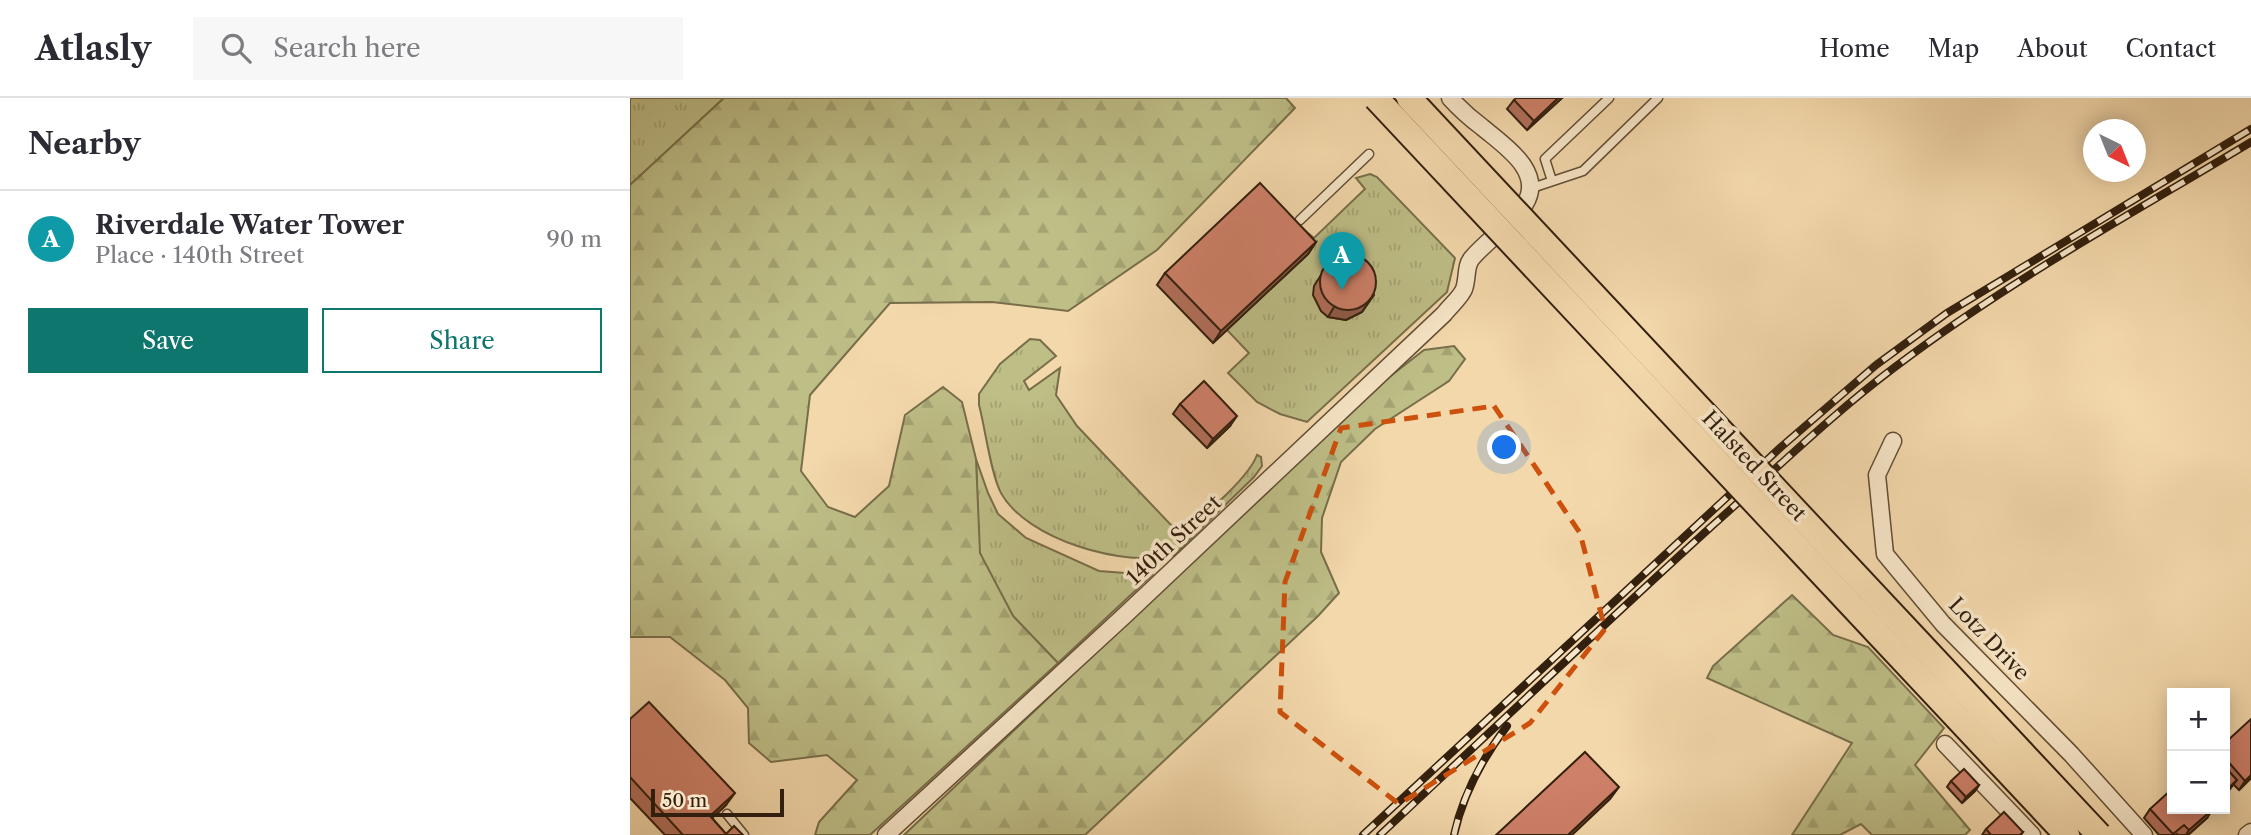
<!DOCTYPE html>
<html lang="en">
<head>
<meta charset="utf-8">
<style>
  body { margin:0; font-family:"Libre Caslon Text",serif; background:#f7f7f7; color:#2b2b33 }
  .controls { position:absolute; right:21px; bottom:21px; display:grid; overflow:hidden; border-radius:0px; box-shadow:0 4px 18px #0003 }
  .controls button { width:63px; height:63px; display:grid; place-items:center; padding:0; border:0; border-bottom:2px solid #e1e1e2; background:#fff; color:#2b2b33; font:35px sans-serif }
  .compass { position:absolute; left:1453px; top:21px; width:63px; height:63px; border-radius:50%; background:#fff; box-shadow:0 4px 18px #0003; rotate:137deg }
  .scale { position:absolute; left:21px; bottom:18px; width:133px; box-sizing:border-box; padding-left:7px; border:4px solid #321f0d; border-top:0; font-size:19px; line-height:24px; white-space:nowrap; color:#321f0d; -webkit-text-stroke:5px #f7e6c8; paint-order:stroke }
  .you { position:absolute; left:875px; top:350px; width:24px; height:24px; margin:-18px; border:5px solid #fff; border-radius:50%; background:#1a73e8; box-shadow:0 0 0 10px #1a73e833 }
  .badge { display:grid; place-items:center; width:46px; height:46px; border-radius:50%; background:#0f766e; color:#fff; font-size:23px; font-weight:700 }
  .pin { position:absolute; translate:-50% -58px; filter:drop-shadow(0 2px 4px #0008) }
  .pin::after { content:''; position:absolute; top:37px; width:24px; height:21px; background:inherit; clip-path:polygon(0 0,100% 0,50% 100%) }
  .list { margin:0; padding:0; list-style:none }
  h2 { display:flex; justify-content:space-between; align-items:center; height:91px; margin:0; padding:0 28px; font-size:30px }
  h2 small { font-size:23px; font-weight:400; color:#7c7c81 }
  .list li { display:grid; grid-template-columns:46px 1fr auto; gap:21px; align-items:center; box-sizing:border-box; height:98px; padding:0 28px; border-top:2px solid #e1e1e2 }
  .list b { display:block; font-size:26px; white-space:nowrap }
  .list p { margin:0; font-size:23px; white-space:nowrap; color:#7c7c81 }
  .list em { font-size:23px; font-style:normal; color:#7c7c81 }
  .actions { display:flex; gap:14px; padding:21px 28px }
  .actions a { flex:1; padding:16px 0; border:2px solid #0f766e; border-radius:0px; text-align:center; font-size:24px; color:#0f766e }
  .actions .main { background:#0f766e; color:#fff }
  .icon { flex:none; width:38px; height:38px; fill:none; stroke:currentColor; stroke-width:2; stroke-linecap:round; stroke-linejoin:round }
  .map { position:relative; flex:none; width:1621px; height:737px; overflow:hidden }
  header { display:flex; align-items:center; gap:42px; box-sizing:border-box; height:98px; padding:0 35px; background:#fff; border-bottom:2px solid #e1e1e2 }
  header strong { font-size:33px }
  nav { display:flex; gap:38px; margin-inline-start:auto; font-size:24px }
  .search { width:490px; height:63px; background:#f7f7f7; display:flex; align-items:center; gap:18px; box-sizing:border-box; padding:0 24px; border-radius:0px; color:#7c7c81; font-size:26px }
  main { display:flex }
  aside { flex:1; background:#fff }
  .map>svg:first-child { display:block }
</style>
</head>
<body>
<header>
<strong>Atlasly</strong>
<div class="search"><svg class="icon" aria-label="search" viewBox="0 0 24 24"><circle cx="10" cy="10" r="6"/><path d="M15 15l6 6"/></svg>Search here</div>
<nav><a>Home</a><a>Map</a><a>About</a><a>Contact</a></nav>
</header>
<main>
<aside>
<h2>Nearby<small></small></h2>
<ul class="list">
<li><span class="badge" style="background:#0f9aa8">A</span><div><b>Riverdale Water Tower</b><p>Place · 140th Street</p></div><em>90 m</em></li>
</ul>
<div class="actions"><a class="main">Save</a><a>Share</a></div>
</aside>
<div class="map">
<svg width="1621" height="737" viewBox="0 0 1621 737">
  <defs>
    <pattern id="grass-tufts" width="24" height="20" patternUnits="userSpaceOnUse" patternTransform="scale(1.75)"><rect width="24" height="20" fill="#bebe87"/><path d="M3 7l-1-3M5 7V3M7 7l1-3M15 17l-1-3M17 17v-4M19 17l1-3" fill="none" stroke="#a4a373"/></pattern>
    <pattern id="forest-firs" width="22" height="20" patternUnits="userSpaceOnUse" patternTransform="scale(1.75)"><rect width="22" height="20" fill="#bebe87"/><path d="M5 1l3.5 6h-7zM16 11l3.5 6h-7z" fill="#a4a373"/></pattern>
  </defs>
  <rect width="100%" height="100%" fill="#f3d8ab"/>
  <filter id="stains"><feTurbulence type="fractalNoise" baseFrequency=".00286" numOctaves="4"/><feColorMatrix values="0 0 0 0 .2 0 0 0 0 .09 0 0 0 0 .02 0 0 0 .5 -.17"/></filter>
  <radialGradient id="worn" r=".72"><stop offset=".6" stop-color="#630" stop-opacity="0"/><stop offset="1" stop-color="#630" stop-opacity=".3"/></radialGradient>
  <g fill="url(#grass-tufts)" stroke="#786e4a" stroke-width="2">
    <path d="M0,0H94L0,87Z"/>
    <path d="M740,76L747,79L825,160L817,194L677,324L650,316L627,304L598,275L619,255L597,232L672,130L684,140L735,91L726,80Z"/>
    <path d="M400,241L410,242L426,258L394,283L399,292L430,270L426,297L447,328L540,426L554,434C574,417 618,381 627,357L631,359L632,368L624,379L544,457C495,470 397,442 371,395C361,377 355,329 349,307V296L370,266Z"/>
    <path d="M346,361L358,395L368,416L396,440L469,473L522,477L428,565L383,518L349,455Z"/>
  </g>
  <g fill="url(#forest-firs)" stroke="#786e4a" stroke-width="2">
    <path d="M94,0H656L665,10L527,152L438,213L362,204L260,205L180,297L171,373L198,409L225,419L259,388L275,317L313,289L332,304L346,361L350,455L383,518L428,565L240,737H185L189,724L227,682L197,657L141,664L119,645L118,610L95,582L40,539H0V87Z"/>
    <path d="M824,248L835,261L819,283L745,331L711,364L692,420L691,454L709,495L688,518L455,737H274L740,294L794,252Z"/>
    <path d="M1162,497L1203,537L1238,549L1314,630L1285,667L1340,732L1335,737H1242L1231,726L1210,737H1162L1222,645L1077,580L1083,568Z"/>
  </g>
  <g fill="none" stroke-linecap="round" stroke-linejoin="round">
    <g stroke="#624d34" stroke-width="11">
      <g id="lane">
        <path d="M922,83L915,61L979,0"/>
        <path d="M899,91L953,73L1028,0"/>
        <path d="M670,122L739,56"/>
        <path d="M97,716L114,737"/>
      </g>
    </g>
    <g stroke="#624d34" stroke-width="19">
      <g id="street">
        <path d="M1263,343L1247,377L1255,456L1313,526L1441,656L1514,737"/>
        <path d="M1315,646L1402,737"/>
        <path d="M256,737L494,518L814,216C820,208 831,199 834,191C838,180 835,168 842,160C858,141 882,127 895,106C915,73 873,47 852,29C840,20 830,11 820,0"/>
        <path d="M1617,737L1621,734"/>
      </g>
    </g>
    <use href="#lane" stroke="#f7e6c8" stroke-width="8"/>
    <use href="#street" stroke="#f7e6c8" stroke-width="16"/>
    <g stroke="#321f0d" stroke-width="8">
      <g id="rail">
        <path d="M733,737L1151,349L1246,267L1317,215L1621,31"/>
        <path d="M750,737C861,633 971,529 1083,427C1143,374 1201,317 1265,269C1377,184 1501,116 1621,44"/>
        <path d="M824,737C833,696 852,661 877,628"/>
      </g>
    </g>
    <use href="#rail" stroke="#f7e6c8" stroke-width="5" stroke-dasharray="16" stroke-linecap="butt"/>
    <g stroke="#321f0d" stroke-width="28" stroke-linecap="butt">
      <g id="primary-bridge">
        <path d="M746,0L1437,737"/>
        <path d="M779,0L1469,737"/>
      </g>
    </g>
    <use href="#primary-bridge" stroke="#f3d8ab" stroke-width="24"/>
  </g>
  <g fill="#b16e5a" stroke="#321f0d" stroke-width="2">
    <path d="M932,0L897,32L877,11L884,2Z"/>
    <path d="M686,144L678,156L583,245L527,187L535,175Z"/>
    <path d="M700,163L744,197L732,214L716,222L698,219L691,213L683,197L684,188Z"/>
    <path d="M550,306L600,328L577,350L543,316Z"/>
    <path d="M0,621L96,707L82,720L96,736L113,737H35L0,700Z"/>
    <path d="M1595,645L1621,680L1609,692L1603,686L1595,696Z"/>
    <path d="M1321,683L1349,687L1345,693L1332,705L1317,689Z"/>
    <path d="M1520,711L1577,720L1558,737H1548L1547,736L1546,737H1529L1514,720Z"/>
    <path d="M1356,731L1393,734L1391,737H1352Z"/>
  </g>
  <g fill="#905a4a" stroke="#321f0d" stroke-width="2">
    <path d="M928,0H932L897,32L904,23Z"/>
    <path d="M686,144L678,156L583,245L591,233Z"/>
    <path d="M738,205L732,214L716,222L698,219L704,209Z"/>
    <path d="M607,318L600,328L577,350L583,341Z"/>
    <path d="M1621,677V680L1609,692L1615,683Z"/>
    <path d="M1607,682L1600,691L1595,696V693Z"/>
    <path d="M1349,687L1345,693L1332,705L1336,699Z"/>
    <path d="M989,689L980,701L942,737H938Z"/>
    <path d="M105,695L96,707L71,730L80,718Z"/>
    <path d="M1583,711L1577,720L1558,737H1556L1559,732Z"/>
  </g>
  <g fill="#ce8069" stroke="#321f0d" stroke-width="2">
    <path d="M886,0H928L904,23L884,2Z"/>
    <path d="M630,85L686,144L591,233L535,175Z"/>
    <circle cx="718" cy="184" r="28"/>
    <path d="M574,283L607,318L583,341L550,306Z"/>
    <path d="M19,604L105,695L80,718L96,736L104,728L113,737H53L0,679V621Z"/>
    <path d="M1621,621V677L1615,683L1595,660V645Z"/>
    <path d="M955,654L989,689L938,737H866Z"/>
    <path d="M1595,669L1607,682L1595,693Z"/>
    <path d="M1334,671L1349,687L1336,699L1321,683Z"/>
    <path d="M1542,691V711H1583L1559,732L1554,727L1543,736L1520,711Z"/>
    <path d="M1374,714L1393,734L1390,737H1361L1356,731Z"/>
  </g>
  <path fill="none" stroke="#cd500c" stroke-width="5" stroke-dasharray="14 9" stroke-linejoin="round" d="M864,308L950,435L975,531L900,625L769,706L650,614L655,484L711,330Z"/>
  <g text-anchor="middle" stroke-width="7" stroke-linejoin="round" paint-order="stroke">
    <g font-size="21" fill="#321f0d" stroke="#f7e6c8">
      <text transform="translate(1124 368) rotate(47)" y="7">Halsted Street</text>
      <text transform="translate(544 442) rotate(-43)" y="7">140th Street</text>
      <text transform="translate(1359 541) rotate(46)" y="7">Lotz Drive</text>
    </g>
  </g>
  <rect width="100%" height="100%" filter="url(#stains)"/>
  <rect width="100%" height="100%" fill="url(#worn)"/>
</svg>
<div class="controls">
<button>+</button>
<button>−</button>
</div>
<svg class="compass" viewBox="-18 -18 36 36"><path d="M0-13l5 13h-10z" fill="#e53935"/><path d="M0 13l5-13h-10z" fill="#7c7c81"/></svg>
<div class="scale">50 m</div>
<div class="you"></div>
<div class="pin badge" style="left:712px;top:192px;background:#0f9aa8">A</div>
</div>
</main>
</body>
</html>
